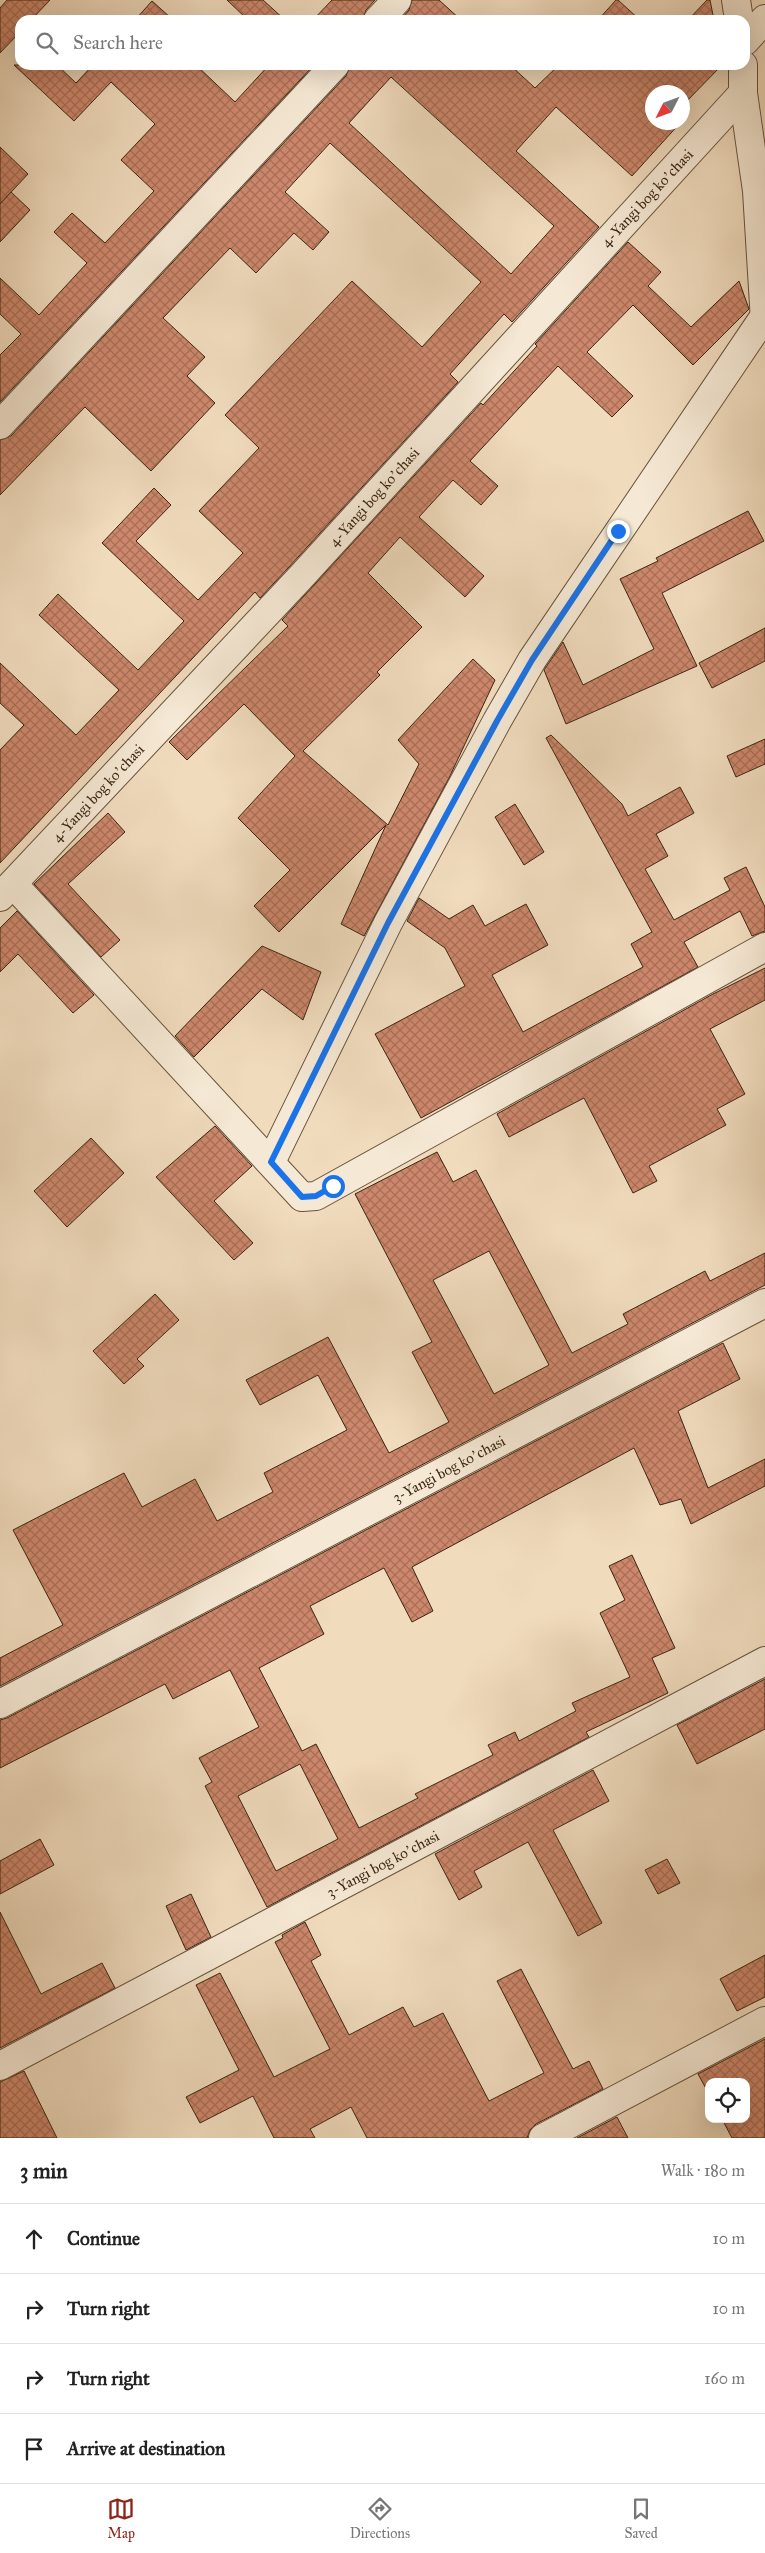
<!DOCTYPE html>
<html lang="en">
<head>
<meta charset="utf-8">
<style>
  body { margin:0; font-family:"IM FELL Great Primer",serif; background:#f2f2f2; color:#222 }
  .controls { position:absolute; right:15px; bottom:15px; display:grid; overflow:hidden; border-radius:10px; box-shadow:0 5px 20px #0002 }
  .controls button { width:45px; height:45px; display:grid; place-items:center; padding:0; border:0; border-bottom:1px solid #e0e0e0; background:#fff; color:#222; font:25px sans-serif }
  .compass { position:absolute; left:645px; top:85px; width:45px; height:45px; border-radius:50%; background:#fff; box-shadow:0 5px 20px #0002; rotate:228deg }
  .stop { position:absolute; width:15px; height:15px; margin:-11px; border:4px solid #1a73e8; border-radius:50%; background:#fff }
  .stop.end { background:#1a73e8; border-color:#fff; box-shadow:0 1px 5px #0008 }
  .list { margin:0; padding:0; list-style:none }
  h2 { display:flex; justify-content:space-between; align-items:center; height:65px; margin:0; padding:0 20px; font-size:21px }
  h2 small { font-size:16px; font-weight:400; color:#767676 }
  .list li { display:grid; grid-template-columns:32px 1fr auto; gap:15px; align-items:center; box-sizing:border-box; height:70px; padding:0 20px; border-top:1px solid #e0e0e0 }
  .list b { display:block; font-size:19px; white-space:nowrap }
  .list em { font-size:16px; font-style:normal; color:#767676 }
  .icon { flex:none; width:28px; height:28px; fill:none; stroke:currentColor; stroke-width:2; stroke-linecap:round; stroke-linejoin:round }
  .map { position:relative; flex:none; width:765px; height:2138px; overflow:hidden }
  .search { position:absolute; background:#fff; box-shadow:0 5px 20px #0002; left:15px; right:15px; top:15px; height:55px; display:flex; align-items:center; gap:12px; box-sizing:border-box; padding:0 18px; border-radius:15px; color:#767676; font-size:19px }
  .sheet { height:345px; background:#fff }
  nav { display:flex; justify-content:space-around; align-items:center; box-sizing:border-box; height:70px; border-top:1px solid #e0e0e0; background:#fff; font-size:14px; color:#767676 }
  nav a { display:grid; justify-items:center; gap:2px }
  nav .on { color:#8f2418 }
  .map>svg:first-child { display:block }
</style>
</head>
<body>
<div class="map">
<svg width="765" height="2138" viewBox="0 0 765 2138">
  <defs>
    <pattern id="building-cross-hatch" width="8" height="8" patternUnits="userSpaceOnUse" patternTransform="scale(1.25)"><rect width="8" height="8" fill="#cd876c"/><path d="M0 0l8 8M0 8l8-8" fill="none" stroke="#a86e57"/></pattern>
  </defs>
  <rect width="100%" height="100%" fill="#f0dbbd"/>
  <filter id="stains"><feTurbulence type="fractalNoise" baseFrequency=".004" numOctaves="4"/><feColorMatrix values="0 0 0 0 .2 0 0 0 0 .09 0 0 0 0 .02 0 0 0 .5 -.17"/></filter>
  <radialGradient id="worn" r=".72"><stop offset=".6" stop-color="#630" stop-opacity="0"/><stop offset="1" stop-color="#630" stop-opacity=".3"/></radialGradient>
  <g fill="url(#building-cross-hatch)" stroke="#3b2611" fill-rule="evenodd">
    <path d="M7,0H50L31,20H20V32L0,53V8Z"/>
    <path d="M227,0H263L285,20H248Z"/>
    <path d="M332,0H375L366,10L363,20H313Z"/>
    <path d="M412,0H439L461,20H400L409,10Z"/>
    <path d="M616,0H618L640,20H598Z"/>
    <path d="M707,0H710L714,20H688Z"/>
    <path d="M152,1L171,18L169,20H135Z"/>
    <path d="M14,65H57L76,83L93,65H196L235,102L269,65H314L0,402V355L21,334L0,314V278L39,315L87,263L54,232L72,213L105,243L154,191L121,160L155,124L111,82L74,121Z"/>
    <path d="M350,65H510L535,88L559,65H722L682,106V92H652V122H681L632,176L556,107L516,151L599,227L512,322L504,314L450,374L458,382L288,568L260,598L255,592L0,863V750L24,725L0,703V663L76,735L119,690L39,615L58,594L138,670L184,621L102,543L154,488L171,505L136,541L198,600L243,553L199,511L259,448L225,415L352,281L422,347L481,282L330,143L285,192L329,232L313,250L294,233L256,273L230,248L163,318L205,357L187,376L215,403L151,471L85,407L0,495V440L11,436L346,76ZM391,77L554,226L511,274L349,123Z"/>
    <path d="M0,147L28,174L0,204Z"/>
    <path d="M11,192L30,210L0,242V204Z"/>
    <path d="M628,242L661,272L648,286L691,327L739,281L749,309L693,365L633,305L587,352L633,396L612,417L558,366L470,461L498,486L481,505L453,480L419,517L484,576L465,597L400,537L368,573L422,627L377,672L380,675L303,751L388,825L419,764L398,740L473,659L495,680L449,778L364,936L341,924L386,825L279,932L254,906L290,870L238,818L295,756L244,704L187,760L169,742L288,626L282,620L481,403L483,405L537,346L535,344Z"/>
    <path d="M748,511L764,541L662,593L697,666L566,724L544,670L563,642L583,685L654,649L620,579L658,561L656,558Z"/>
    <path d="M765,628V661L712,688L699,663Z"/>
    <path d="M551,735L622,804L628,816L680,787L694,813L656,834L668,856L645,869L674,920L730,890L724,878L746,867L765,907V931L752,936L740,911L684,942L698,967L421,1118L375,1034L465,986L445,948L407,921L419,898L449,919L473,905L485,926L526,904L548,945L492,975L523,1032L643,967L631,944L652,932L546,738Z"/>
    <path d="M765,739V764L736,777L727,756Z"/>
    <path d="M515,804L544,852L524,865L495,817Z"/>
    <path d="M108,813L125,832L68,884L120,940L101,957L34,884Z"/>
    <path d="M17,911L94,995L73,1013L18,954L0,972V928Z"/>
    <path d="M262,946L321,972L303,1020L262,989L194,1057L175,1036Z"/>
    <path d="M765,968V1000L710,1029L745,1094L717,1109L726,1125L649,1166L657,1181L633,1193L584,1098L509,1137L497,1114L713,994Z"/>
    <path d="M215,1126L252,1166L214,1201L253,1243L234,1260L156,1177Z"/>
    <path d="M91,1138L124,1173L67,1227L34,1191Z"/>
    <path d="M437,1152L453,1182L476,1170L572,1353L628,1324L623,1314L705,1271L710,1281L765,1253V1285L0,1686V1658L63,1625L13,1530L124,1473L142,1507L195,1479L217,1521L273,1492L264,1473L347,1430L318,1375L260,1405L246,1380L328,1337L389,1453L449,1422L412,1352L432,1342L355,1194ZM489,1251L549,1365L494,1394L433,1280Z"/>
    <path d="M155,1294L179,1320L137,1359L144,1366L124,1384L93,1351Z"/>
    <path d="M723,1343L740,1379L678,1411L708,1488L765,1459V1486L691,1524L681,1499L660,1505L634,1448L412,1567L433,1611L412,1622L384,1568L310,1606L324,1634L259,1668L302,1751L316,1744L359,1828L418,1798L415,1794L493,1755L488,1745L515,1732L519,1741L576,1711L572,1703L630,1677L600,1613L625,1600L609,1566L632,1555L675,1648L652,1658L668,1693L586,1732L589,1737L267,1907L205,1786L212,1782L199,1758L259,1727L230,1670L173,1699L165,1684L0,1768V1720L7,1718ZM300,1764L338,1839L276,1871L238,1796Z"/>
    <path d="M765,1679V1729L697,1764L677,1725Z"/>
    <path d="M593,1770L609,1801L553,1830L602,1923L578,1936L528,1842L474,1871L482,1887L459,1900L435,1854Z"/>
    <path d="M40,1839L54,1865L0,1894V1861Z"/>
    <path d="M667,1859L680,1883L658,1894L645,1870Z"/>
    <path d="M191,1894L211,1937L186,1950L166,1906Z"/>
    <path d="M0,1912L41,1994L102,1963L115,1988L0,2048Z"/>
    <path d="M305,1922L321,1955L311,1961L349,2035L403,2007L414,2027L443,2013L489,2101L544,2073L497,1981L521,1969L573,2069L589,2061L603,2089L536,2124L530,2130L527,2138H367L351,2107L310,2129L315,2138H274L253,2096L200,2123L186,2097L239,2070L196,1985L220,1973L274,2077L330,2049L275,1942L283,1938L282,1935Z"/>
    <path d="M765,1955V1997L737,2011L720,1979Z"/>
    <path d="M765,2039V2138H732L722,2119H746V2082H709V2094L698,2074Z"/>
    <path d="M24,2071L57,2138H0V2082Z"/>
    <path d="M617,2117L628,2138H577Z"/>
  </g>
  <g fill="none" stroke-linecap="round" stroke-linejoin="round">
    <g stroke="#68533c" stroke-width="30">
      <g id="minor">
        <path d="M736,0L739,20"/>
        <path d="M378,20L397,0"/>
        <path d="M745,41L765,19"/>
        <path d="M743,65V93L757,191L765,321"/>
        <path d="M0,425L335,65"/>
        <path d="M13,884L302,1197L316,1196L765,947"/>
        <path d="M0,897L299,579L743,93"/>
        <path d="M271,1162L388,923L497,721L532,660L764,317"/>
        <path d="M0,1704L765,1303"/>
        <path d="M0,2066L765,1661"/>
        <path d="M543,2138L765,2021"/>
      </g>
    </g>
    <use href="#minor" stroke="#f5e8d4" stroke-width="28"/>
  </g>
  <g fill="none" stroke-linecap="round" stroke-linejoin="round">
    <path stroke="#1a73e8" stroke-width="6" d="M333,1186L316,1196L302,1197L271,1162L388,923L497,721L532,660L618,531"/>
  </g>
  <g text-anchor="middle" stroke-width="4.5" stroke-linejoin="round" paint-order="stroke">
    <g font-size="15" fill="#3b2611" stroke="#f5e8d4">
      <text transform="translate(647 198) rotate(-47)" y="5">4-Yangi bog koʼchasi</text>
      <text transform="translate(374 497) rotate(-48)" y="5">4-Yangi bog koʼchasi</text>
      <text transform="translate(98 793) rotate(-47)" y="5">4-Yangi bog koʼchasi</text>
      <text transform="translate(449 1469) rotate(-28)" y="5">3-Yangi bog koʼchasi</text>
      <text transform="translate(383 1864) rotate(-28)" y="5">3-Yangi bog koʼchasi</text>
    </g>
  </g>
  <rect width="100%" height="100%" filter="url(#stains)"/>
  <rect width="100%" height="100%" fill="url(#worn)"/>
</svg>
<div class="controls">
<button><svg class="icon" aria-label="locate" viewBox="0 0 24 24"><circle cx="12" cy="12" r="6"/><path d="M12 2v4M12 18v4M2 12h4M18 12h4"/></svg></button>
</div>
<svg class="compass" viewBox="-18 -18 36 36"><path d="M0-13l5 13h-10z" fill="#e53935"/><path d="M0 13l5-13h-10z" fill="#767676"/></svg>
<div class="stop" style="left:333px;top:1186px"></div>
<div class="stop end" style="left:618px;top:531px"></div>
<div class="search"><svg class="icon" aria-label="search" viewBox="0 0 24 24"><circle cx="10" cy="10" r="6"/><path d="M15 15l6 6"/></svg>Search here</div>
</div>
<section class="sheet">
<h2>3 min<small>Walk · 180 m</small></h2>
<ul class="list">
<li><svg class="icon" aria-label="ahead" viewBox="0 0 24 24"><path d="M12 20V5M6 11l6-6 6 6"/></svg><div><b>Continue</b></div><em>10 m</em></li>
<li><svg class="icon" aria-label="right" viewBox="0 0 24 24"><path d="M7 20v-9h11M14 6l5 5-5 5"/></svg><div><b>Turn right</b></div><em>10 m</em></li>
<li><svg class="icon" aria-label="right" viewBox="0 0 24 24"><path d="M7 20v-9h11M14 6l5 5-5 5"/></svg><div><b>Turn right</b></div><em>160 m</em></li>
<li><svg class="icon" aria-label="arrive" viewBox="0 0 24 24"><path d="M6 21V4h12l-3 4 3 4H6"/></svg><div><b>Arrive at destination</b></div></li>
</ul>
</section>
<nav>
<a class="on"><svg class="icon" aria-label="map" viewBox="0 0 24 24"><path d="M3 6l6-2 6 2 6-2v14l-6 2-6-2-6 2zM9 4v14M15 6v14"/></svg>Map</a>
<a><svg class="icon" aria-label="directions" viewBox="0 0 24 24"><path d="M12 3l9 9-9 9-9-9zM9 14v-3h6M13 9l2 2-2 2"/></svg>Directions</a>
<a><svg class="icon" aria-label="saved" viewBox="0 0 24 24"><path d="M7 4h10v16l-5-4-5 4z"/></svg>Saved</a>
</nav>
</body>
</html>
